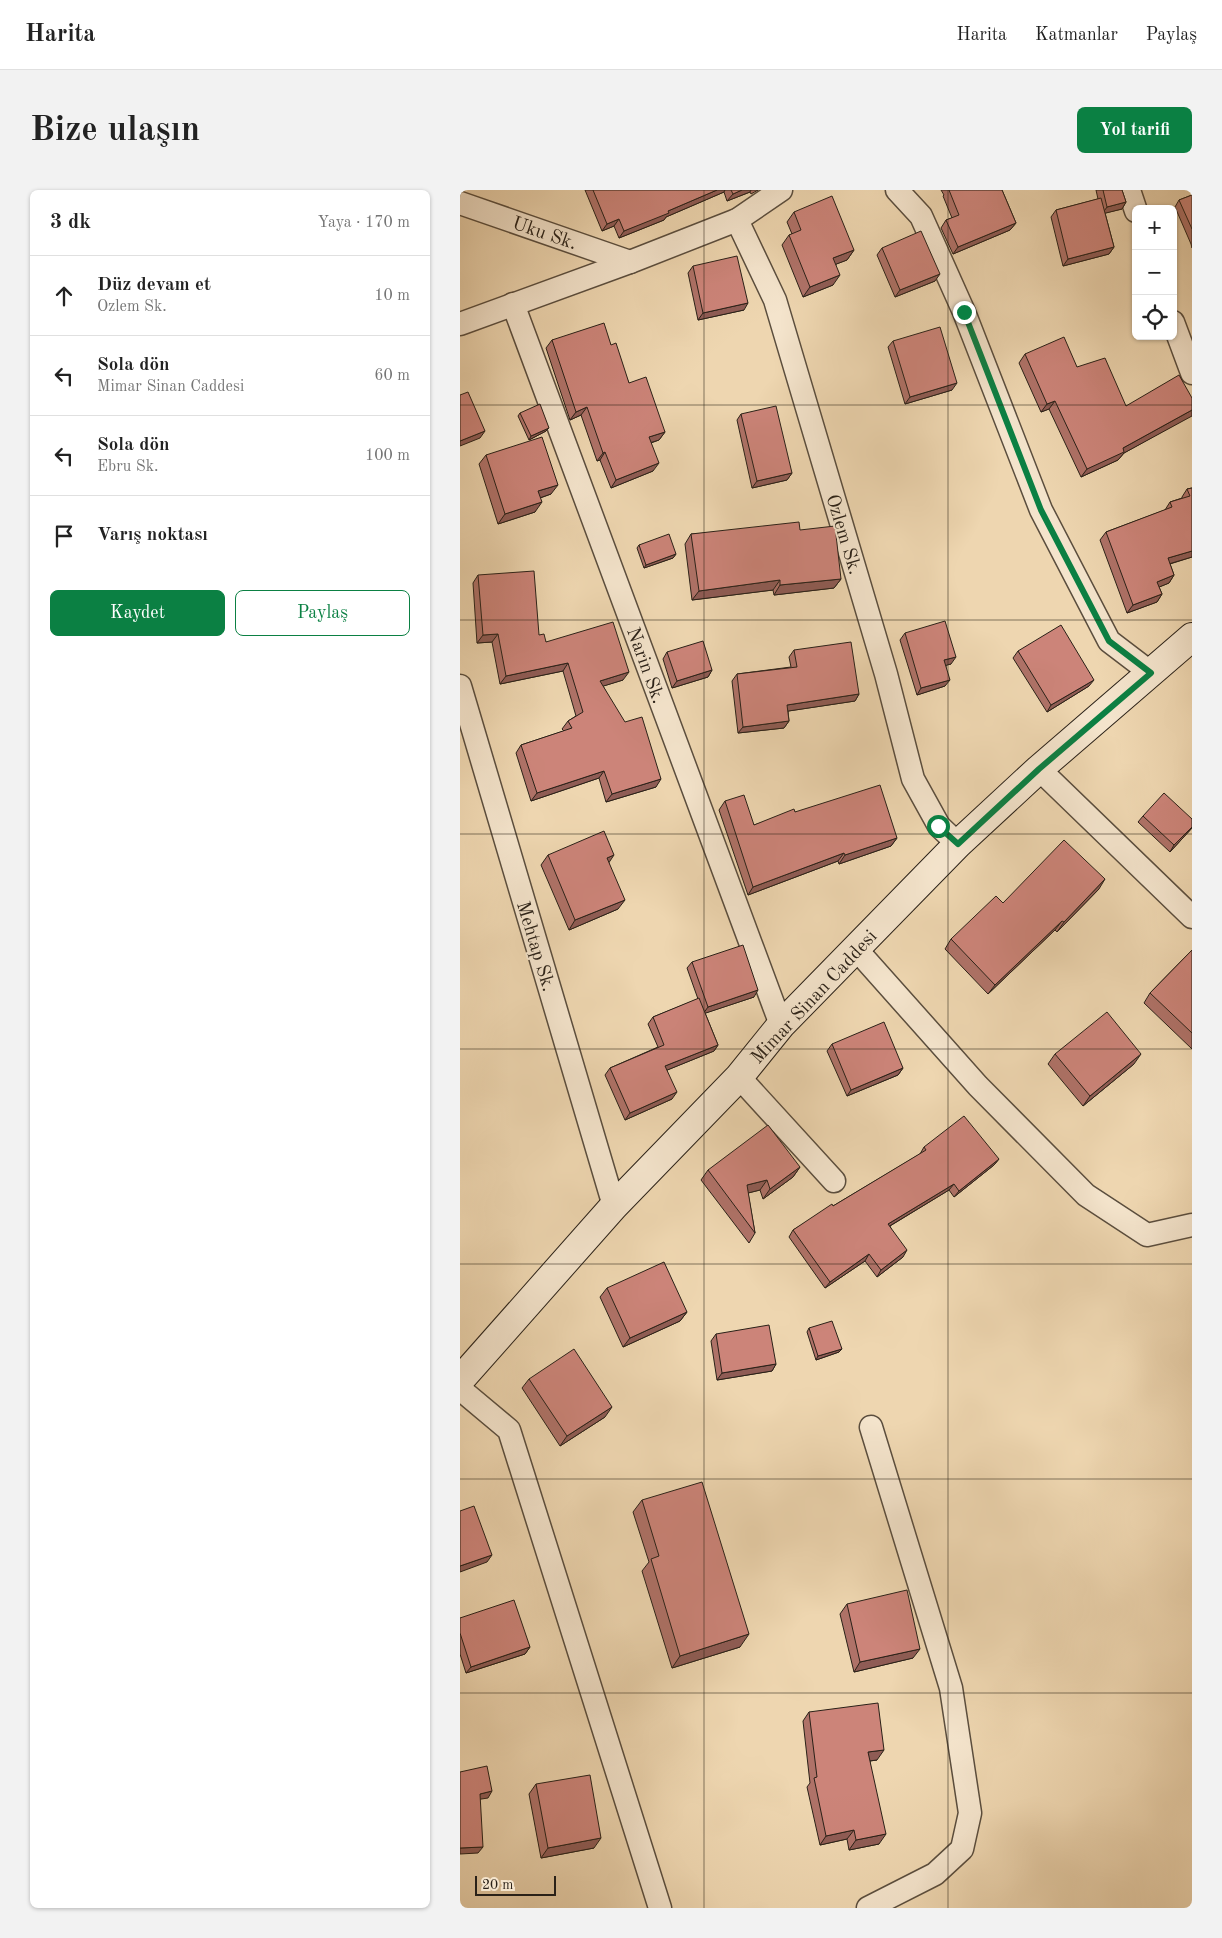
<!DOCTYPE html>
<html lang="tr">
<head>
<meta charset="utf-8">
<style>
  body { margin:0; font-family:"Old Standard TT",serif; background:#f2f2f2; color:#222 }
  .controls { position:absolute; right:15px; top:15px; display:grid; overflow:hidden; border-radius:8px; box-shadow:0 1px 4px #0004 }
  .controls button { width:45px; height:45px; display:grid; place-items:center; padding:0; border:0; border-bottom:1px solid #e0e0e0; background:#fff; color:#222; font:25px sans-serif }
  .scale { position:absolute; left:15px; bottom:12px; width:81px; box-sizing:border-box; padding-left:5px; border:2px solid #2a2118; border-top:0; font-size:14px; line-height:18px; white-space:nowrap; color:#2a2118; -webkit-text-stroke:4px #f4e4cc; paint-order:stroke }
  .stop { position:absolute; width:15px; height:15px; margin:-11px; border:4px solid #0b8043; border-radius:50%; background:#fff }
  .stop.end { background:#0b8043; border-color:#fff; box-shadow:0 1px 5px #0008 }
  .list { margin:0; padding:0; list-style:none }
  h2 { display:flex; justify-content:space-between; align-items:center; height:65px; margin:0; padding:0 20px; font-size:21px }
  h2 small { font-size:16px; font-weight:400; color:#767676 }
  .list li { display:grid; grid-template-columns:32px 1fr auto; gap:15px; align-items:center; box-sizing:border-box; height:80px; padding:0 20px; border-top:1px solid #e0e0e0 }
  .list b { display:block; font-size:19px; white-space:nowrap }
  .list p { margin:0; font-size:16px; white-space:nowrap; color:#767676 }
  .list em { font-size:16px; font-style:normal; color:#767676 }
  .actions { display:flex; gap:10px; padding:15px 20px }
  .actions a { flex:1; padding:11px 0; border:1px solid #0b8043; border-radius:8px; text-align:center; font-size:18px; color:#0b8043 }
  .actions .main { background:#0b8043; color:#fff }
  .icon { flex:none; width:28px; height:28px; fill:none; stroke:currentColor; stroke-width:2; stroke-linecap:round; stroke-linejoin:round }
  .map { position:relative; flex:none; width:732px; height:1718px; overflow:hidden; border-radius:8px }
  header { display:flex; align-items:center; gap:30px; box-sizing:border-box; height:70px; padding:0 25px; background:#fff; border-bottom:1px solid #e0e0e0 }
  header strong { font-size:24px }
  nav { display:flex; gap:28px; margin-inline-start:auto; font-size:18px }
  .intro { display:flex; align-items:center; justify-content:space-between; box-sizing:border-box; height:120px; padding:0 30px }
  h1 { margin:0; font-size:35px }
  .button { padding:12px 22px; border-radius:8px; background:#0b8043; color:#fff; font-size:18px; font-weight:700 }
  main { display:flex; gap:30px; padding:0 30px }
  aside { flex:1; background:#fff; border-radius:8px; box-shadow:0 1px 4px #0004 }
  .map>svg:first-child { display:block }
</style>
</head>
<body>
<header>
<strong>Harita</strong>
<nav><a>Harita</a><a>Katmanlar</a><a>Paylaş</a></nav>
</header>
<div class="intro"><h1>Bize ulaşın</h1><a class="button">Yol tarifi</a></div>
<main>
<aside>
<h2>3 dk<small>Yaya · 170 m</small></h2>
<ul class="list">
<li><svg class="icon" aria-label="ahead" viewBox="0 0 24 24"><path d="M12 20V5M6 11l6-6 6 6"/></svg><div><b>Düz devam et</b><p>Ozlem Sk.</p></div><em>10 m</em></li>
<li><svg class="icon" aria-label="left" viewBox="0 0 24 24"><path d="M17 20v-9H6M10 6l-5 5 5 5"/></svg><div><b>Sola dön</b><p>Mimar Sinan Caddesi</p></div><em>60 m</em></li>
<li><svg class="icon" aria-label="left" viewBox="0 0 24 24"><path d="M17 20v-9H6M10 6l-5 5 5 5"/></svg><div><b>Sola dön</b><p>Ebru Sk.</p></div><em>100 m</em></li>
<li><svg class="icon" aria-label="arrive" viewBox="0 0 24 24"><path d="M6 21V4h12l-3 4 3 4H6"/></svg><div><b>Varış noktası</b></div></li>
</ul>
<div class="actions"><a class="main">Kaydet</a><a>Paylaş</a></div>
</aside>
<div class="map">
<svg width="732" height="1718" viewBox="0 0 732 1718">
  <rect width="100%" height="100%" fill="#eed6b0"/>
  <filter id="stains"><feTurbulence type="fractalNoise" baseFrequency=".004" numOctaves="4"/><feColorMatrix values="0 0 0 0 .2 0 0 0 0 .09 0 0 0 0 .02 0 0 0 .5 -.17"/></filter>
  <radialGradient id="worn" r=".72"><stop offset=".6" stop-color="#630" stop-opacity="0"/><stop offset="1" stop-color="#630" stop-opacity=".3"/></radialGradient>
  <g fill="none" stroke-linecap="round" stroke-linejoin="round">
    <g stroke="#5b4e3e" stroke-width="25">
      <g id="street">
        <path d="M437,0L461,26L504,122L581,320L649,451L691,483"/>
        <path d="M669,0L676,21"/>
        <path d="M0,13L170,72"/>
        <path d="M277,30L315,110L426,484L453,589L479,636L498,654"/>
        <path d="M53,114L321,835"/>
        <path d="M713,132L732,183"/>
        <path d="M0,134L170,72L277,30L321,0"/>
        <path d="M0,496L154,1016"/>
        <path d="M579,579L732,727"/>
        <path d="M396,759L518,896L626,1005L687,1045L732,1035"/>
        <path d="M279,887L374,991"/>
        <path d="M0,1199L49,1240L200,1718"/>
        <path d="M408,1718L475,1684L502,1659L510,1623L491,1498L411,1237"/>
      </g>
    </g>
    <g stroke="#2a2118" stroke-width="30">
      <path id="secondary" d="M0,1190L154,1016L279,887L321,835L498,654L579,579L732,447"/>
    </g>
    <use href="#street" stroke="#f4e4cc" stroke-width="22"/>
    <use href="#secondary" stroke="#f4e4cc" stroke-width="28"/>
  </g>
  <g fill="#af7268" stroke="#2a2118">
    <path d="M125,0H298L291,4L290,2L267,11L264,2L206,27L204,30L159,48L154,36L142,41Z"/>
    <path d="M481,0H542L556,33L550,40L493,64L481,38L486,30L492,28L483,6L484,5Z"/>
    <path d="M636,0H662L666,12L662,19L645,23L654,57L649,64L603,76L591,27L596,20L638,9Z"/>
    <path d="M732,5V58L731,54L715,17L719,10Z"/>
    <path d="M334,22L394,60L387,70L376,74L373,95L343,107L322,55L329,45L332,44L327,32Z"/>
    <path d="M422,58L475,91L435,107L417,65Z"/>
    <path d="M233,76L284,120L238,130L228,83Z"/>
    <path d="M92,150L151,155L169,193L205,242L199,250L191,253L193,281L151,298L140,270L137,271L121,225L110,230L86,158Z"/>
    <path d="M433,151L492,200L445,214L428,157Z"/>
    <path d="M565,164L617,177L666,216L732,208V225L664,263L658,270L621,287L589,219L581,222L559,173Z"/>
    <path d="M60,223L86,241L69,250L58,226Z"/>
    <path d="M281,224L332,283L327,290L292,298L277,230Z"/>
    <path d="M26,265L91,304L80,308L75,322L38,334L19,274Z"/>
    <path d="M732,298V367L710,374L714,385L709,393L699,397L702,404L697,412L667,423L640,350L646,342L705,320L710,312L722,308V307L727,299Z"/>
    <path d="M340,340L381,389L374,398L314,405L313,400L232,410L225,354L231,344Z"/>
    <path d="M179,355L216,364L213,368L184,378L177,358Z"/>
    <path d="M18,385L86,452L163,490L143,496L196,597L146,612L139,588L71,611L56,563L61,555L104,541L102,539L108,531L116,526L103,481L40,494L32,452L17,453L13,393Z"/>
    <path d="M445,443L491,474L486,475L485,496L457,505L440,450Z"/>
    <path d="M334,460L399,504L395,511L328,521L329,531L324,538L278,543L272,491L277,484L331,477L329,467Z"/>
    <path d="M558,461L629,496L587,522L553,468Z"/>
    <path d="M207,462L252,480L248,487L212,498L203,469Z"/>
    <path d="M265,611L294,635L335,622L437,648L431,656L379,674L378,671L288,705L259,620Z"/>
    <path d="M683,626L732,629V638L710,662L678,632Z"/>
    <path d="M88,665L149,673L158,719L109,740L81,675Z"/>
    <path d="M639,699L597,742L595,740L528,804L485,759L491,749Z"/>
    <path d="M732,760V859L684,813L690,803Z"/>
    <path d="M232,772L294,807L245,823L258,855L254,861L207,880L212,909L165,930L145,885L150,878L198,857L188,834L193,827L238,809L227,778Z"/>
    <path d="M372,854L443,878L438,885L387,906L367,861Z"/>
    <path d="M595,864L674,874L623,916L588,874Z"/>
    <path d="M464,957L539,969L534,975L494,1007L489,1000L430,1036L443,1067L417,1087L405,1071L365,1098L329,1047L333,1040L460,964Z"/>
    <path d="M340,977L333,987L303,1009L300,1000L288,1003L295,1043L289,1053L241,990L248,980Z"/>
    <path d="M147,1098L227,1122L220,1131L163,1157L140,1107Z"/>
    <path d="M349,1138L382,1159L379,1162L356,1170L347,1142Z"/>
    <path d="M256,1144L316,1174L312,1181L257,1190L251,1151Z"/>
    <path d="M69,1189L145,1227L100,1256L62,1198Z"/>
    <path d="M182,1310L280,1457L212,1478L182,1381L189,1372L173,1322Z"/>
    <path d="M387,1414L453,1468L394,1482L380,1424Z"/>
    <path d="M0,1428L70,1457L65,1464L6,1483L0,1464Z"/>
    <path d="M349,1522L417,1570L410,1571L419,1654L389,1660L387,1649L360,1655L347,1597L350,1593L343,1531Z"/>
    <path d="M76,1594L134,1658L81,1668L69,1604Z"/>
  </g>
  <g fill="#8f5c55" stroke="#2a2118">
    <path d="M257,0H265L264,2L206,27L204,30L159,48L164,41L208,21Z"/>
    <path d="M282,0H291L290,2L267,11L273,4Z"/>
    <path d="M666,12L662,19L642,24L647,17Z"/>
    <path d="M159,29L154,36L142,41L147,34Z"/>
    <path d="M556,33L550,40L493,64L498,57Z"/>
    <path d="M654,57L649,64L603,76L608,69Z"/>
    <path d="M394,60L387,70L366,78L373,68Z"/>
    <path d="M480,84L475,91L435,107L440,100Z"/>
    <path d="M380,85L373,95L343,107L350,97Z"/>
    <path d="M288,113L284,120L238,130L243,123Z"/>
    <path d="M497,193L492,200L445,214L450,207Z"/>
    <path d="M595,211L589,219L581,222L587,214Z"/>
    <path d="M127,217L121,225L110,230L116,222Z"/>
    <path d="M732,220V226L664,263L658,270L621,287L627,279L663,258Z"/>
    <path d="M89,238L86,241L69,250L71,246Z"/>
    <path d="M25,241L20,248L0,256V251Z"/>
    <path d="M205,242L199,250L183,255L189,247Z"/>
    <path d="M145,262L140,270L137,271L143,263Z"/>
    <path d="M199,273L193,281L151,298L156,290Z"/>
    <path d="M332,283L327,290L292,298L297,291Z"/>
    <path d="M98,295L91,304L71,311L78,301Z"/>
    <path d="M82,312L75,322L38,334L45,324Z"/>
    <path d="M732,361V367L702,376L708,368Z"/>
    <path d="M216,364L213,368L184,378L186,375Z"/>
    <path d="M714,385L709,393L692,400L697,392Z"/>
    <path d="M381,389L374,398L314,405L320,395Z"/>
    <path d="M320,390L313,400L232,410L239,401Z"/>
    <path d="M702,404L697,412L667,423L673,415Z"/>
    <path d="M38,444L32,452L17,453L23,445Z"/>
    <path d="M496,467L491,474L480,477L484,470Z"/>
    <path d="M108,473L103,481L40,494L46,486Z"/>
    <path d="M252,480L248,487L212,498L217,491Z"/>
    <path d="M169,482L163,490L134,499L140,491Z"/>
    <path d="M490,490L485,496L457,505L461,498Z"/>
    <path d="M634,490L629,496L587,522L591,515Z"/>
    <path d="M399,504L395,511L322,522L327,515Z"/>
    <path d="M329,531L324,538L278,543L283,537Z"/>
    <path d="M144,581L139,588L71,611L77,603Z"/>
    <path d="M201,589L196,597L146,612L152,604Z"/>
    <path d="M732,637V638L710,662L714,655Z"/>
    <path d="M437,648L431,656L379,674L385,665Z"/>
    <path d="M384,663L378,671L288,705L293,697Z"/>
    <path d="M154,665L148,674L147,668Z"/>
    <path d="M645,689L639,699L597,742L604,732Z"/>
    <path d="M165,710L158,719L109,740L115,730Z"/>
    <path d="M602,731L595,740L528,804L535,795Z"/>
    <path d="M298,800L294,807L243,824L248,817Z"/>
    <path d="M258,855L254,861L200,883L205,876Z"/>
    <path d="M681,864L674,874L623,916L630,906Z"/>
    <path d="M443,878L438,885L387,906L391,900Z"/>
    <path d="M217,902L212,909L165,930L170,923Z"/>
    <path d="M539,969L534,975L494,1007L499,1001Z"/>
    <path d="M340,977L333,987L303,1009L310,999Z"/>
    <path d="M307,990L300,1000L280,1005L287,995Z"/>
    <path d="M494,994L489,1000L423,1040L428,1034Z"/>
    <path d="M447,1060L443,1067L417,1087L421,1080Z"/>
    <path d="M409,1064L405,1071L365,1098L370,1092Z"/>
    <path d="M227,1122L220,1131L163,1157L170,1148Z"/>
    <path d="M382,1159L379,1162L356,1170L358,1166Z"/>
    <path d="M316,1174L312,1181L257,1190L262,1183Z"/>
    <path d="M152,1217L145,1227L100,1256L107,1246Z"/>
    <path d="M32,1365L27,1372L0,1382V1376Z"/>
    <path d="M289,1444L280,1457L212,1478L220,1466Z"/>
    <path d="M70,1457L65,1464L6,1483L11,1477Z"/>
    <path d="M460,1459L453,1468L394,1482L400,1472Z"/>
    <path d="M424,1560L417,1570L401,1572L408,1562Z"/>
    <path d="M32,1601L28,1608L15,1610L20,1604Z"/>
    <path d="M394,1640L387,1649L360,1655L366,1646Z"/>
    <path d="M426,1644L419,1654L389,1660L396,1650Z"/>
    <path d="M141,1648L134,1658L81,1668L88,1658Z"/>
    <path d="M23,1657L18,1663L0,1664V1658Z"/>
  </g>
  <g fill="#cc8479" stroke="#2a2118">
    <path d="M133,0H257L208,21L209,23L164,41L159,29L147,34Z"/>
    <path d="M271,0H282L273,4Z"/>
    <path d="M489,0H542L556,33L498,57L486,30L499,25Z"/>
    <path d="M643,0H662L666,12L647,17Z"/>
    <path d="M732,5V39L719,10Z"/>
    <path d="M372,6L394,60L373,68L380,85L350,97L329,45L341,40L334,22Z"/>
    <path d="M641,8L654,57L608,69L596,20Z"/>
    <path d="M461,41L480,84L440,100L422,58Z"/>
    <path d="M277,66L288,113L243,123L233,76Z"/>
    <path d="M144,133L151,155L156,153L169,193L186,187L205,242L189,247L199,273L156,290L145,262L143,263L127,217L116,222L92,150Z"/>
    <path d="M480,137L497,193L450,207L433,151Z"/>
    <path d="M604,147L617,177L645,168L666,216L719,185L732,208V220L663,258L664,262L627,279L595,211L587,214L565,164Z"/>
    <path d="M8,202L25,241L0,251V205Z"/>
    <path d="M80,214L89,238L71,246L60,223Z"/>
    <path d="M316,216L332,283L297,291L281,224Z"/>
    <path d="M82,247L98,295L78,301L82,312L45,324L26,265Z"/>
    <path d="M732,298V361L708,368L714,385L697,392L702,404L673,415L646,342L712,317L710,312L730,306L727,299Z"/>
    <path d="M339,332L340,340L375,336L381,389L320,395V390L239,401L231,344Z"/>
    <path d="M209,344L216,364L186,375L179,355Z"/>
    <path d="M74,381L79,445L84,444L86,452L153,432L169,482L140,491L165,532L182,527L201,589L152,604L144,581L77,603L61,555L112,538L108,531L123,522L108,473L46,486L38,444L23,445L18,385Z"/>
    <path d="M485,431L496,467L484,470L490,490L461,498L445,443Z"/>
    <path d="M601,435L634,490L591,515L558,461Z"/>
    <path d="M243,451L252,480L217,491L207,462Z"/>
    <path d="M391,452L399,504L327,515L329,531L283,537L277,484L337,477L334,460Z"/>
    <path d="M420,595L437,648L385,665L384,663L293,697L265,611L284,605L294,635L334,619L335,622Z"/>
    <path d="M704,603L732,629V637L714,655L683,626Z"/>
    <path d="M144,641L154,665L147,668L165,710L115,730L88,665Z"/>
    <path d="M604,650L645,689L604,732L602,731L535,795L491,749L536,706L543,713Z"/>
    <path d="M283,755L298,800L248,817L232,772Z"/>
    <path d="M732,760V843L690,803Z"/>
    <path d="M239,808L258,855L205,876L217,902L170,923L150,878L204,855L193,827Z"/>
    <path d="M647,822L681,864L630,906L595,864Z"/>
    <path d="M424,832L443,878L391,900L372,854Z"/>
    <path d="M504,926L539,969L499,1001L494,994L428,1034L447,1060L421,1080L409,1064L370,1092L333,1040L372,1014L373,1016L466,960L464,957Z"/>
    <path d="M308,935L340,977L310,999L307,990L287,995L295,1043L248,980Z"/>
    <path d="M204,1072L227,1122L170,1148L147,1098Z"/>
    <path d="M372,1131L382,1159L358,1166L349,1138Z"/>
    <path d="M309,1135L316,1174L262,1183L256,1144Z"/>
    <path d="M114,1159L152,1217L107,1246L69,1189Z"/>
    <path d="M242,1292L289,1444L220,1466L191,1369L199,1366L182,1310Z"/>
    <path d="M14,1316L32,1365L0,1376V1321Z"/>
    <path d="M447,1400L460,1459L400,1472L387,1414Z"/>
    <path d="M54,1410L70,1457L11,1477L0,1443V1428Z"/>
    <path d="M418,1513L424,1560L408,1562L426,1644L396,1650L394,1640L366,1646L354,1588L357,1587L349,1522Z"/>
    <path d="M27,1576L32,1601L20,1604L23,1657L0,1658V1582Z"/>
    <path d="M130,1585L141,1648L88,1658L76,1594Z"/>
  </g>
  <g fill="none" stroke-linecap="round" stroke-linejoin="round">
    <path stroke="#0b8043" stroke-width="6" d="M478,636L498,654L579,579L691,483L649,451L581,320L504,122"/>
  </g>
  <path fill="none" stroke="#2a2118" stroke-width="1" stroke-opacity="0.55" d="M244,0V1718M488,0V1718M0,215H732M0,430H732M0,644H732M0,859H732M0,1074H732M0,1289H732M0,1503H732"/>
  <g text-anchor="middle" stroke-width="4" stroke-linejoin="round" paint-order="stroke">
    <g font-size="19" fill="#2a2118" stroke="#f4e4cc">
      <text transform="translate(85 42) rotate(19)" y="7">Uku Sk.</text>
      <text transform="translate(385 344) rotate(73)" y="7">Ozlem Sk.</text>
      <text transform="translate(187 475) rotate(70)" y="7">Narin Sk.</text>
      <text transform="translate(77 756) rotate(73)" y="7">Mehtap Sk.</text>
      <text transform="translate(353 806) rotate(-47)" y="7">Mimar Sinan Caddesi</text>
    </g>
  </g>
  <rect width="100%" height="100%" filter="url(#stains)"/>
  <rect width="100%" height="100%" fill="url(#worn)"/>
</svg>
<div class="controls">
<button>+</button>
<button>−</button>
<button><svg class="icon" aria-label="locate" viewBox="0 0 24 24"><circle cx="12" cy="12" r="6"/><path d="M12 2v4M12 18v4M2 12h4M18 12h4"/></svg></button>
</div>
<div class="scale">20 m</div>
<div class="stop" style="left:478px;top:636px"></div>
<div class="stop end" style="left:504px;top:122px"></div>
</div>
</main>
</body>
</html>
